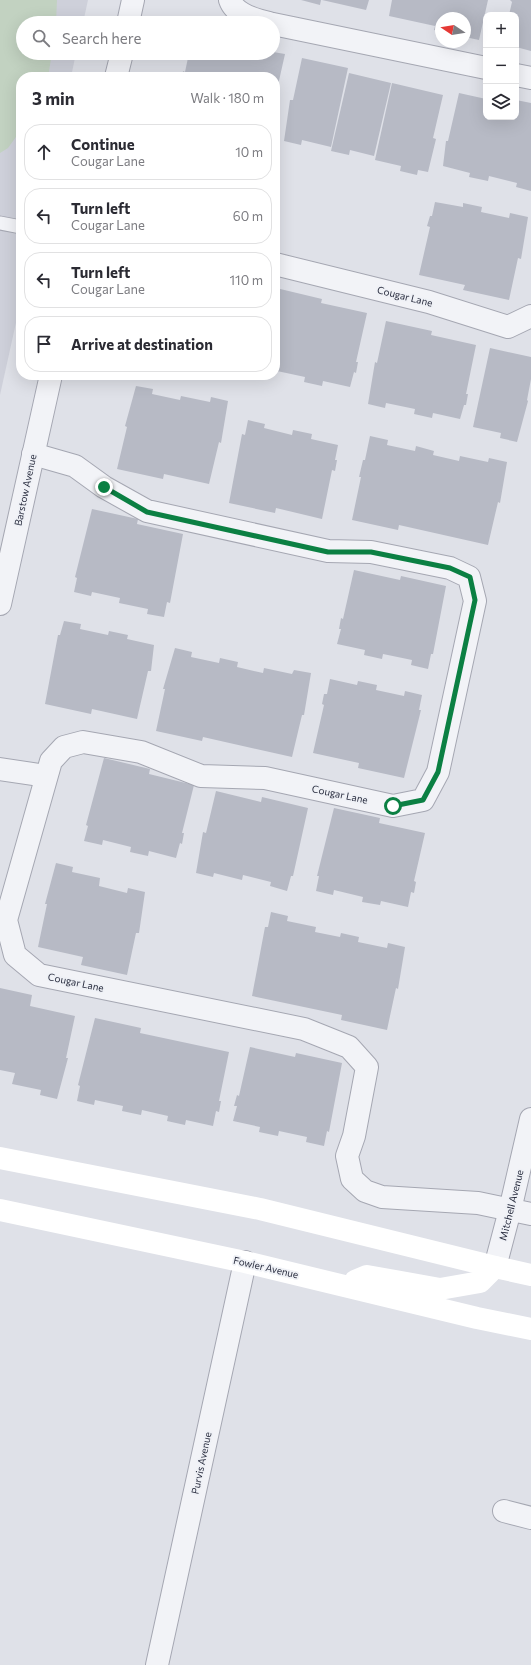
<!DOCTYPE html>
<html lang="en">
<head>
<meta charset="utf-8">
<style>
  body { margin:0; font-family:Commissioner,sans-serif; background:#f7f7f7; color:#2b2b33 }
  .controls { position:absolute; right:12px; top:12px; display:grid; overflow:hidden; border-radius:8px; box-shadow:0 4px 16px #0002 }
  .controls button { width:36px; height:36px; display:grid; place-items:center; padding:0; border:0; border-bottom:1px solid #e1e1e2; background:#fff; color:#2b2b33; font:20px sans-serif }
  .compass { position:absolute; left:435px; top:12px; width:36px; height:36px; border-radius:50%; background:#fff; box-shadow:0 4px 16px #0002; rotate:282deg }
  .stop { position:absolute; width:12px; height:12px; margin:-9px; border:3px solid #0b8043; border-radius:50%; background:#fff }
  .stop.end { background:#0b8043; border-color:#fff; box-shadow:0 1px 4px #0008 }
  .list { margin:0; padding:0; list-style:none }
  h2 { display:flex; justify-content:space-between; align-items:center; height:52px; margin:0; padding:0 16px; font-size:17px }
  h2 small { font-size:13px; font-weight:400; color:#7c7c81 }
  .list li { display:grid; grid-template-columns:26px 1fr auto; gap:12px; align-items:center; box-sizing:border-box; height:56px; margin:0 8px 8px; padding:0 8px; border:1px solid #e1e1e2; border-radius:16px }
  .list b { display:block; font-size:15px; white-space:nowrap }
  .list p { margin:0; font-size:13px; white-space:nowrap; color:#7c7c81 }
  .list em { font-size:13px; font-style:normal; color:#7c7c81 }
  .icon { flex:none; width:22px; height:22px; fill:none; stroke:currentColor; stroke-width:2; stroke-linecap:round; stroke-linejoin:round }
  .map { position:relative; flex:none; width:531px; height:1665px; overflow:hidden }
  .search { position:absolute; background:#fff; box-shadow:0 4px 16px #0002; left:16px; top:16px; width:264px; height:44px; display:flex; align-items:center; gap:10px; box-sizing:border-box; padding:0 14px; border-radius:22px; color:#7c7c81; font-size:15px }
  .panel { position:absolute; background:#fff; box-shadow:0 4px 16px #0002; left:16px; top:72px; width:264px; height:308px; border-radius:16px }
  .map>svg:first-child { display:block }
</style>
</head>
<body>
<div class="map">
<svg width="531" height="1665" viewBox="0 0 531 1665">
  <rect width="100%" height="100%" fill="#dfe1e8"/>
  <path fill="#ced0da" d="M0,0H88L83,23H23V53H76L71,77H21V300L0,395Z"/>
  <path fill="#c2d2c1" d="M0,0H57L56,23H23V53H52L48,77H21V130L8,148L0,153Z"/>
  <g fill="#b7bac5">
    <path d="M301,0H321L320,5Z"/>
    <path d="M322,0H369L366,10Z"/>
    <path d="M392,0H488L479,40L465,37V18H441V32L434,30L435,26L389,16Z"/>
    <path d="M510,0H531V51L516,47V15H509L512,2Z"/>
    <path d="M273,52L285,54L276,94L275,77H182L183,71L185,72L189,53Z"/>
    <path d="M302,58L348,68L331,147L302,140L301,145L284,141L290,100H293Z"/>
    <path d="M349,73L391,83L374,156L350,150L349,155L331,151Z"/>
    <path d="M392,83L443,95L433,138L436,139L428,172L418,170L417,175L400,171L401,166L375,160Z"/>
    <path d="M459,93L486,99V117H516V100L531,103V191L516,187L517,183L489,176L488,181L469,177L470,173L443,166L446,141H448Z"/>
    <path d="M435,202L463,207V203L482,207L481,212L509,218L510,213L528,217L521,259L518,258L509,300L463,290L465,285L419,275L430,227L427,226L430,216H432Z"/>
    <path d="M276,288L322,299L321,303L367,313L356,362H358L356,373L354,372L350,387L323,381L322,386L304,382L305,377L277,371L275,375Z"/>
    <path d="M386,321L432,331L431,335L476,345L466,394H468L466,405H464L460,419L433,413L432,418L414,414L415,409L386,403L385,408L368,404L375,362L377,363Z"/>
    <path d="M490,348L531,357V379L527,400L528,401L517,442L500,438L501,433L473,427Z"/>
    <path d="M136,386L153,389L152,394L180,400L181,396L210,402L211,397L228,401L221,443L219,442L209,484L164,474L163,479L117,469L127,427L125,426Z"/>
    <path d="M248,420L265,424L264,428L292,435L293,430L312,434L311,439L338,445L335,460H337L335,471L332,470L322,519L276,508L275,513L229,503L242,434L245,435Z"/>
    <path d="M370,436L388,440L387,445L415,451L416,446L434,451L433,455L459,461L460,456L488,462L489,458L507,462L500,503L498,502L488,545L399,525L398,530L352,520L361,477H359L363,460H365Z"/>
    <path d="M92,509L138,519L137,524L183,534L170,603L167,602L164,617L147,614L148,609L119,603L120,598L92,592L91,596L74,592L77,578L75,577Z"/>
    <path d="M354,570L400,580L401,576L446,586L433,654H431L428,669L411,665L412,660L383,654L382,659L364,655L365,650L337,644L341,629H339L341,618L343,619Z"/>
    <path d="M64,621L81,624L80,629L108,635L109,631L128,635L127,639L154,645L151,671H148L137,719L92,709L91,714L45,704L58,635H60Z"/>
    <path d="M175,648L192,652L191,657L219,663L220,658L238,662L237,667L263,673L264,668L292,674L294,670L311,673L304,715H302L292,757L203,737L202,741L156,731L165,689H163Z"/>
    <path d="M330,679L357,685L358,681L377,685L376,690L404,696L405,691L422,695L419,710H421L404,778L358,768L359,763L313,753L324,705L322,704L324,694H327Z"/>
    <path d="M104,758L150,769L149,774L194,785L182,833H184L182,844L180,843L176,858L149,851L148,856L130,852L131,847L103,840L102,845L84,841L88,826L86,825Z"/>
    <path d="M216,791L261,802L262,797L308,808L293,876H291L287,891L270,886L271,882L243,875L242,880L214,873L213,877L196,873L203,832L206,833Z"/>
    <path d="M334,808L380,818L379,823L425,833L414,881L416,882L414,893L411,892L408,907L381,901L380,905L362,902L363,897L334,890L333,895L316,891L319,876H317Z"/>
    <path d="M56,863L73,867L72,872L100,878L99,886L127,893L128,888L145,892L139,933H136L127,975L81,965L83,957L38,947L47,904H45Z"/>
    <path d="M271,912L288,916L287,921L316,927L315,932L340,937L341,933L359,937L358,942L387,948L388,943L405,947L398,989L396,988L387,1030L341,1020L342,1015L252,996L265,927H268Z"/>
    <path d="M0,988L32,995L30,1006L75,1016L66,1058H68L57,1099L40,1095L41,1090L12,1084L15,1073L0,1070Z"/>
    <path d="M95,1018L141,1028L140,1033L229,1052L219,1101H221L219,1112L216,1111L213,1126L186,1120L185,1125L167,1121L168,1116L142,1110L141,1115L122,1111L123,1106L95,1100L94,1105L77,1101L80,1086L78,1085Z"/>
    <path d="M250,1047L295,1057L296,1053L342,1063L329,1132L327,1131L324,1146L306,1142L307,1137L279,1131L278,1136L259,1132L260,1127L233,1121L237,1106H234L237,1095L239,1096Z"/>
  </g>
  <g fill="none" stroke-linecap="round" stroke-linejoin="round">
    <g stroke="#a5a7b2" stroke-width="15">
      <path id="service" d="M0,223L21,227"/>
    </g>
    <g stroke="#a5a7b2" stroke-width="24">
      <g id="minor">
        <path d="M230,0C235,15 256,20 269,23"/>
        <path d="M273,24L486,68"/>
        <path d="M516,75L531,78"/>
        <path d="M275,264L429,302L508,327L531,316"/>
        <path d="M33,454L75,466L104,487L147,511L328,551L371,552L450,568L469,577L475,601L438,772L423,800L393,806L265,778L201,776L141,752L83,742L64,747L51,761L6,920L15,955L39,975L304,1029L349,1047L367,1067L354,1136L347,1156L352,1179L365,1191L382,1197L478,1203L531,1214"/>
        <path d="M0,769L46,776"/>
        <path d="M495,1267L510,1210L531,1119"/>
        <path d="M504,1511L531,1518"/>
        <path d="M157,1665L245,1262"/>
      </g>
    </g>
    <g stroke="#a5a7b2" stroke-width="24">
      <g id="tertiary">
        <path d="M128,23L133,0"/>
        <path d="M116,77L122,53"/>
        <path d="M0,604L51,375"/>
      </g>
    </g>
    <use href="#service" stroke="#f2f3f7" stroke-width="13"/>
    <use href="#minor" stroke="#f2f3f7" stroke-width="22"/>
    <use href="#tertiary" stroke="#f2f3f7" stroke-width="22"/>
    <g stroke="#fff" stroke-width="22">
      <path d="M0,1158L260,1209L495,1267L531,1275"/>
      <path d="M0,1210L245,1262L477,1318L531,1329"/>
      <path d="M355,1281L367,1276L440,1289L480,1282L495,1267"/>
    </g>
  </g>
  <g fill="none" stroke-linecap="round" stroke-linejoin="round">
    <path stroke="#0b8043" stroke-width="5" d="M104,487L147,512L328,552H371L450,568L470,577L475,600L438,772L423,800L393,806"/>
  </g>
  <g text-anchor="middle" stroke-width="3.5" stroke-linejoin="round" paint-order="stroke">
    <g font-size="10" fill="#292d3f" stroke="#eff1f6">
      <text transform="translate(405 296) rotate(14)" y="4">Cougar Lane</text>
      <text transform="translate(25 490) rotate(-78)" y="4">Barstow Avenue</text>
      <text transform="translate(340 794) rotate(12)" y="4">Cougar Lane</text>
      <text transform="translate(76 982) rotate(12)" y="4">Cougar Lane</text>
      <text transform="translate(511 1205) rotate(-76)" y="4">Mitchell Avenue</text>
      <text transform="translate(266 1267) rotate(13)" y="4">Fowler Avenue</text>
      <text transform="translate(201 1463) rotate(-78)" y="4">Purvis Avenue</text>
    </g>
  </g>
</svg>
<div class="controls">
<button>+</button>
<button>−</button>
<button><svg class="icon" aria-label="layers" viewBox="0 0 24 24"><path d="M12 4l9 5-9 5-9-5zM3 14l9 5 9-5"/></svg></button>
</div>
<svg class="compass" viewBox="-18 -18 36 36"><path d="M0-13l5 13h-10z" fill="#e53935"/><path d="M0 13l5-13h-10z" fill="#7c7c81"/></svg>
<div class="stop" style="left:393px;top:806px"></div>
<div class="stop end" style="left:104px;top:487px"></div>
<div class="search"><svg class="icon" aria-label="search" viewBox="0 0 24 24"><circle cx="10" cy="10" r="6"/><path d="M15 15l6 6"/></svg>Search here</div>
<section class="panel">
<h2>3 min<small>Walk · 180 m</small></h2>
<ul class="list">
<li><svg class="icon" aria-label="ahead" viewBox="0 0 24 24"><path d="M12 20V5M6 11l6-6 6 6"/></svg><div><b>Continue</b><p>Cougar Lane</p></div><em>10 m</em></li>
<li><svg class="icon" aria-label="left" viewBox="0 0 24 24"><path d="M17 20v-9H6M10 6l-5 5 5 5"/></svg><div><b>Turn left</b><p>Cougar Lane</p></div><em>60 m</em></li>
<li><svg class="icon" aria-label="left" viewBox="0 0 24 24"><path d="M17 20v-9H6M10 6l-5 5 5 5"/></svg><div><b>Turn left</b><p>Cougar Lane</p></div><em>110 m</em></li>
<li><svg class="icon" aria-label="arrive" viewBox="0 0 24 24"><path d="M6 21V4h12l-3 4 3 4H6"/></svg><div><b>Arrive at destination</b></div></li>
</ul>
</section>
</div>
</body>
</html>
